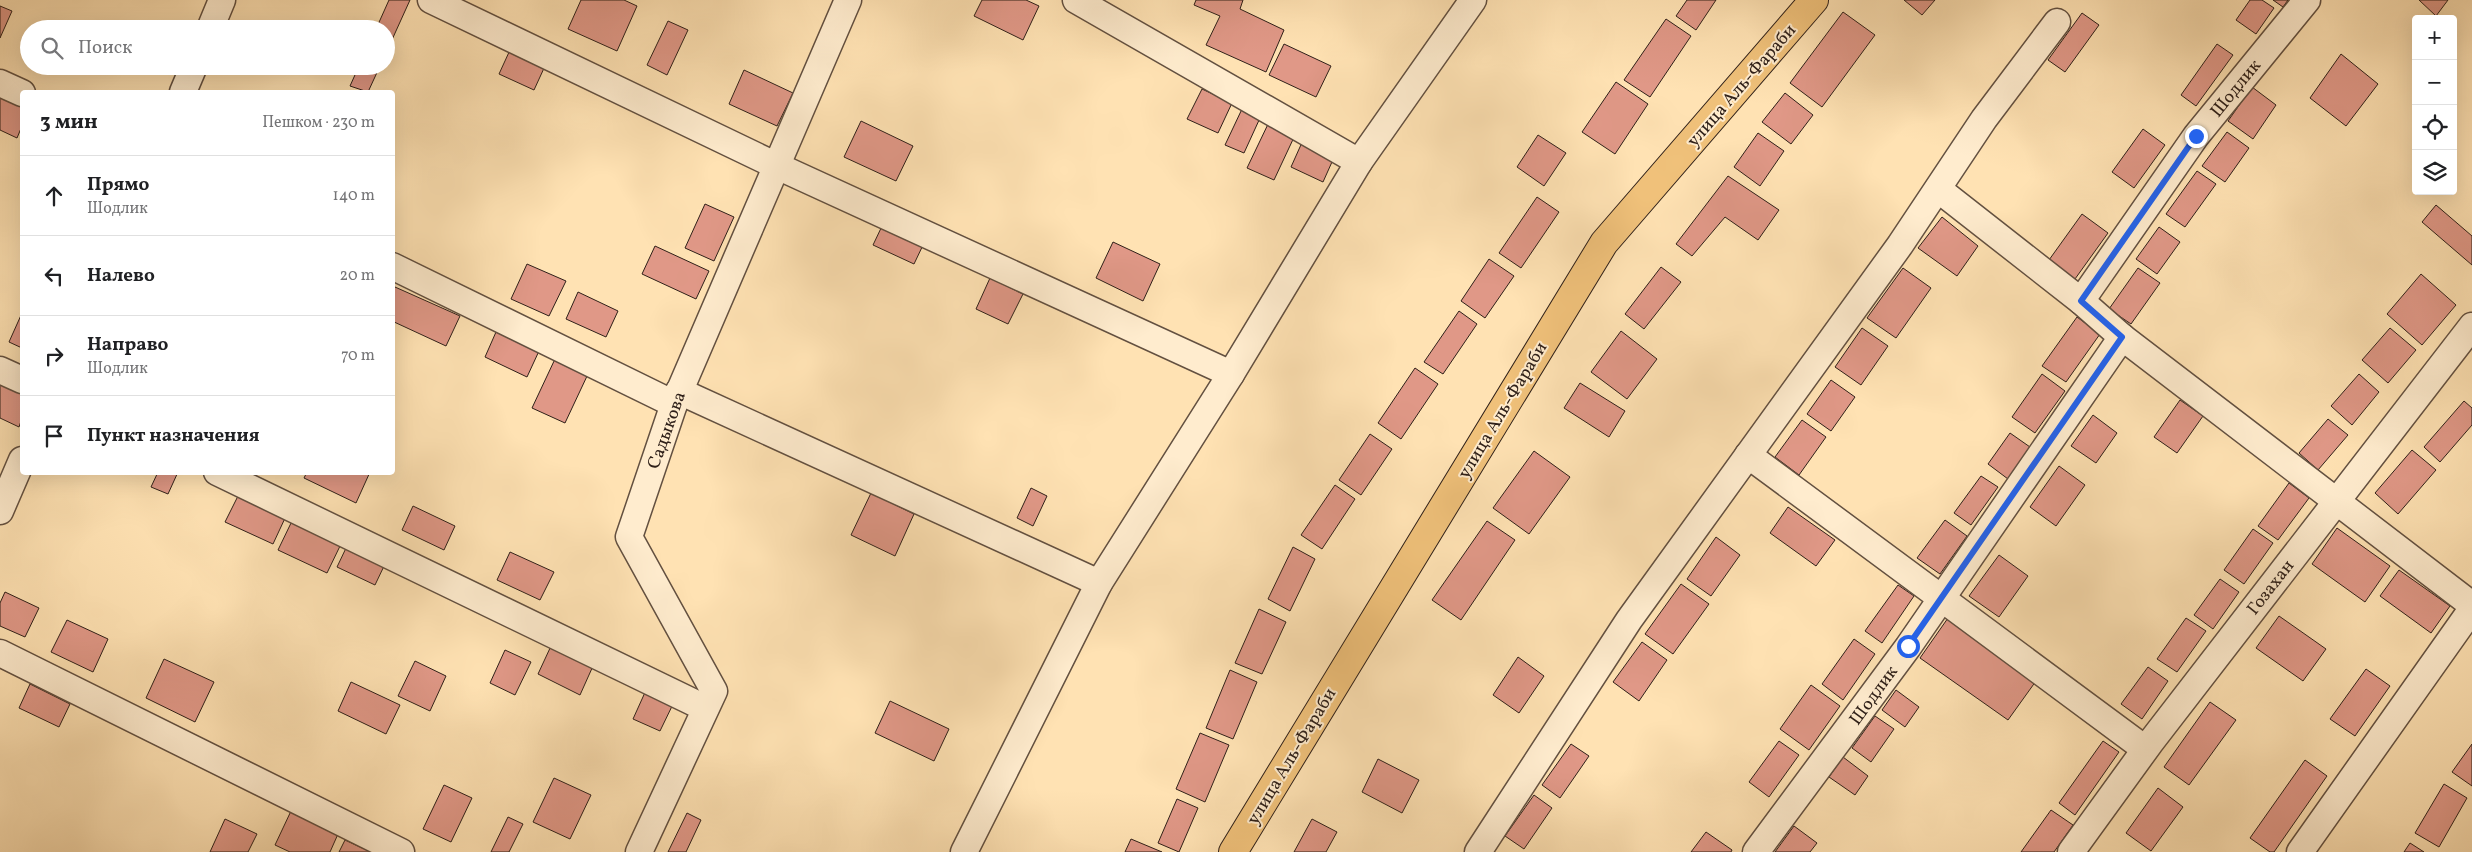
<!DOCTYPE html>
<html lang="ru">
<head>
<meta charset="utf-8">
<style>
  body { margin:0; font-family:Vollkorn,serif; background:#f6f6f6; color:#202124 }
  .controls { position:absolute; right:15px; top:15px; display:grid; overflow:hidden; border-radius:5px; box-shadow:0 5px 20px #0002 }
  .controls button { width:45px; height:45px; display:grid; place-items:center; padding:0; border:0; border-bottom:1px solid #e0e0e0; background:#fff; color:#202124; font:25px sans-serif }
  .stop { position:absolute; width:15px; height:15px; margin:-11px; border:4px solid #2563eb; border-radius:50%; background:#fff }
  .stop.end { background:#2563eb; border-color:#fff; box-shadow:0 1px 5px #0008 }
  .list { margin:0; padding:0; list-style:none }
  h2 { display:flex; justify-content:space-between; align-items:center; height:65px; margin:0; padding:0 20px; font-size:21px }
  h2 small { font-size:16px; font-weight:400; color:#757577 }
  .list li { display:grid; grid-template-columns:32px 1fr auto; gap:15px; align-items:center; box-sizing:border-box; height:80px; padding:0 20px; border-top:1px solid #e0e0e0 }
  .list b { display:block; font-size:19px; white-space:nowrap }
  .list p { margin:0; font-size:16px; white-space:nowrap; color:#757577 }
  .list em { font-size:16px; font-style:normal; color:#757577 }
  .icon { flex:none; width:28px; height:28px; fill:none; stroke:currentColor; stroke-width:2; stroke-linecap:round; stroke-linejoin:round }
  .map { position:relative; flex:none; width:2472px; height:852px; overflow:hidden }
  .search { position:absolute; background:#fff; box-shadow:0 5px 20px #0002; left:20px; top:20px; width:375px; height:55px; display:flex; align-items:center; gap:12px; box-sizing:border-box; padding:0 18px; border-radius:28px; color:#757577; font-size:19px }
  .panel { position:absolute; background:#fff; box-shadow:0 5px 20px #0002; left:20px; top:90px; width:375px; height:385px; border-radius:5px }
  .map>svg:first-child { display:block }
</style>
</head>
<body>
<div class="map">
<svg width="2472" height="852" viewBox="0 0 2472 852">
  <rect width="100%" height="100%" fill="#ffe2b3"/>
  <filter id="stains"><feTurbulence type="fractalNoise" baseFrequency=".004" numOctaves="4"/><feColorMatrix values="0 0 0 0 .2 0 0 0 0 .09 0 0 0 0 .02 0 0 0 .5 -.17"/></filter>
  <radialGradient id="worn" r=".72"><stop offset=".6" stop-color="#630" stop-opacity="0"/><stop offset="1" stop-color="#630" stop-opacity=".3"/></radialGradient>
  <g fill="#e09887" stroke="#2f2019">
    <path d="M389,0H410L386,53V29H376Z"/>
    <path d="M581,0H624L637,6L617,51L568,29Z"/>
    <path d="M982,0H1026L1039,6L1023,40L974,16Z"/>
    <path d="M1196,0H1243L1240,9L1284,30L1266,72L1206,45L1220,16L1194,5Z"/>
    <path d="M1687,0H1716L1696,30L1676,16Z"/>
    <path d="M1904,0H1935L1922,15Z"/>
    <path d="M2250,0H2262L2274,8L2256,34L2236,20Z"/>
    <path d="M2273,0H2288L2283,7Z"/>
    <path d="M2419,0H2448L2436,16Z"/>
    <path d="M0,6L12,11L0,38Z"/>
    <path d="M1843,12L1875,35L1822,107L1790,83Z"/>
    <path d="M2082,13L2099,25L2065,72L2048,60Z"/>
    <path d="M1666,19L1691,36L1650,97L1624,80Z"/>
    <path d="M668,21L688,30L667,75L647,65Z"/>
    <path d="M1284,44L1331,66L1316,97L1269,75Z"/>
    <path d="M2217,44L2233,55L2196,106L2181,95Z"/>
    <path d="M510,50L545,66L534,90L499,74Z"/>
    <path d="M2341,54L2378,84L2346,126L2310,98Z"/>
    <path d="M359,66H380L368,92L350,86Z"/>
    <path d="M744,70L793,93L777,126L729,104Z"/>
    <path d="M1616,82L1648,104L1615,154L1582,132Z"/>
    <path d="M2252,87L2276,105L2253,139L2228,121Z"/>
    <path d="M1202,89L1232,103L1218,133L1187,119Z"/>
    <path d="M1785,93L1813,115L1791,144L1762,122Z"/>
    <path d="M0,95L22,105V126L17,138L0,130Z"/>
    <path d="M1242,109L1260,118L1244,153L1225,145Z"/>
    <path d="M1270,120L1296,133L1274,180L1247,168Z"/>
    <path d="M861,121L913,146L896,181L844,157Z"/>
    <path d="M2143,129L2165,145L2134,188L2112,172Z"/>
    <path d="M2227,132L2249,148L2225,182L2202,166Z"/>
    <path d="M1758,133L1784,151L1760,186L1734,167Z"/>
    <path d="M1538,135L1566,153L1544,186L1517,167Z"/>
    <path d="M1304,138L1336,153L1323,182L1291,167Z"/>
    <path d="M2197,171L2216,184L2185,227L2166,214Z"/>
    <path d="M1728,176L1779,210L1758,240L1725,217L1692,256L1676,244Z"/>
    <path d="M1537,197L1559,212L1521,268L1499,253Z"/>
    <path d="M705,204L734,217L714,261L685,248Z"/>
    <path d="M2436,205L2472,236V265L2422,222Z"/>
    <path d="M2082,214L2108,233L2075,279L2049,260Z"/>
    <path d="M1942,217L1978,246L1957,276L1918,248Z"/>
    <path d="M883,224L924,243L914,264L873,245Z"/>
    <path d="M2159,227L2180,242L2157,274L2136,259Z"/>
    <path d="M1113,242L1160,264L1143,301L1096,278Z"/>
    <path d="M655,246L709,271L696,299L642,274Z"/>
    <path d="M1489,259L1514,276L1485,318L1461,301Z"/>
    <path d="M527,264L566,281L549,316L511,299Z"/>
    <path d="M1661,267L1681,282L1644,329L1625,314Z"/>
    <path d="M1903,268L1931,288L1896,338L1867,318Z"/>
    <path d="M2138,268L2160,283L2131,324L2109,309Z"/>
    <path d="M2421,274L2456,305L2422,345L2387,314Z"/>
    <path d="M990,278L1023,294L1008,324L976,309Z"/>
    <path d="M395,287L460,316L446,346L392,321V293Z"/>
    <path d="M578,292L618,311L606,337L566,319Z"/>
    <path d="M1459,311L1477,324L1443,374L1424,362Z"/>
    <path d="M22,313V348L9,342Z"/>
    <path d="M2077,317L2100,334L2066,382L2042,366Z"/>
    <path d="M1862,328L1888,346L1861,385L1835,367Z"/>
    <path d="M2390,328L2416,350L2388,383L2362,360Z"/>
    <path d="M1621,331L1657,359L1627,399L1591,372Z"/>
    <path d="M496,332L539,351L527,377L485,357Z"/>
    <path d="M555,359L588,374L565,423L532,408Z"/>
    <path d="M1415,368L1438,384L1401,439L1378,423Z"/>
    <path d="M2042,374L2065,391L2035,433L2012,417Z"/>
    <path d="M2359,374L2379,392L2352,425L2331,406Z"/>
    <path d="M1831,380L1855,397L1831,431L1807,414Z"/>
    <path d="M1580,383L1625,411L1609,437L1564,408Z"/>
    <path d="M0,384L22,394V418L19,427L0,418Z"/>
    <path d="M2180,400L2203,416L2177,453L2154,437Z"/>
    <path d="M2464,401L2472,408V425L2440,462L2424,447Z"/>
    <path d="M2093,415L2117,433L2096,463L2071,446Z"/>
    <path d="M2328,419L2348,435L2318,470L2299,453Z"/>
    <path d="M1802,420L1826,437L1799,475L1775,457Z"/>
    <path d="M2010,433L2030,447L2008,479L1988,464Z"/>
    <path d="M1370,434L1392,449L1361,495L1339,480Z"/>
    <path d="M2412,450L2436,470L2398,514L2375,493Z"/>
    <path d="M1534,451L1570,477L1529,534L1493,508Z"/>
    <path d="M2059,466L2085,485L2056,526L2030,507Z"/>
    <path d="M158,472H178L168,494L151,487Z"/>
    <path d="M307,472H370L356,503L304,478Z"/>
    <path d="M1981,476L1998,487L1971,525L1954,513Z"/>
    <path d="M2289,483L2309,498L2278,540L2258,526Z"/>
    <path d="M1335,485L1355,499L1322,549L1301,535Z"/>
    <path d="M1031,488L1047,496L1033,526L1017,518Z"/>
    <path d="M871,493L914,514L895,556L851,535Z"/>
    <path d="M239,494L286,516L273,544L225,522Z"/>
    <path d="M413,506L455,526L444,550L402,530Z"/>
    <path d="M1788,507L1835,540L1816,566L1770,533Z"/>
    <path d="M1945,520L1967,536L1940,574L1917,558Z"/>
    <path d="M292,521L341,544L327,573L278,550Z"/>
    <path d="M1487,521L1515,540L1461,620L1432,600Z"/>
    <path d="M2337,528L2390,566L2365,602L2312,564Z"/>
    <path d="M2253,529L2273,543L2244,584L2224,570Z"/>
    <path d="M1716,537L1740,555L1711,596L1687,579Z"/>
    <path d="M347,546L385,564L375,585L337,567Z"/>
    <path d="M1293,547L1315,559L1290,611L1268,599Z"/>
    <path d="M510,552L554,572L540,600L497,580Z"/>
    <path d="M1999,555L2028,576L1999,617L1969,596Z"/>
    <path d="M2399,570L2450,606L2431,633L2380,596Z"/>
    <path d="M2220,579L2239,592L2213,629L2194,615Z"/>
    <path d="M1681,584L1709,604L1673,654L1645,634Z"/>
    <path d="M1898,585L1914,596L1882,643L1865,631Z"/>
    <path d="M5,592L39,608L25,637L0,626V603Z"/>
    <path d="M1259,609L1286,622L1262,674L1235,663Z"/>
    <path d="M2279,616L2326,649L2303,681L2256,648Z"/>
    <path d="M1948,618L2036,681L2008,720L1920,658Z"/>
    <path d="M2186,618L2206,631L2177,672L2157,659Z"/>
    <path d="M67,620L108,639L93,672L51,652Z"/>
    <path d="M1854,639L1875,654L1843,700L1822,684Z"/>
    <path d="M1642,642L1667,660L1639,701L1613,682Z"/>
    <path d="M551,646L593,666L580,695L538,674Z"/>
    <path d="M505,650L531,662L515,695L490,683Z"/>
    <path d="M1518,657L1544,676L1519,713L1493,695Z"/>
    <path d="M164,659L214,682L195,722L146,698Z"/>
    <path d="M415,661L446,676L430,711L398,696Z"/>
    <path d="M2148,667L2168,681L2142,719L2121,704Z"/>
    <path d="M2366,669L2390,686L2355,736L2330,719Z"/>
    <path d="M1230,670L1257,682L1233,739L1206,728Z"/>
    <path d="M351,682L400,705L386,734L338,711Z"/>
    <path d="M30,684L70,704L59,727L19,708Z"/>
    <path d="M1811,685L1840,706L1809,750L1780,729Z"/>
    <path d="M647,688L675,700L660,731L633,719Z"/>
    <path d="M1896,690L1919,707L1905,727L1882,710Z"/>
    <path d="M890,701L949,729L934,761L875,733Z"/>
    <path d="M2210,702L2236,720L2189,785L2164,767Z"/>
    <path d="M1875,716L1894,729L1871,762L1852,748Z"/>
    <path d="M1200,733L1229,745L1205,802L1176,789Z"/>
    <path d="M1779,741L1799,755L1769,797L1749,782Z"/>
    <path d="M2103,741L2119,752L2075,815L2059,803Z"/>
    <path d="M1571,744L1589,756L1560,798L1542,785Z"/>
    <path d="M2472,744V786L2452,772Z"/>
    <path d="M1843,757L1868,776L1855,795L1829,777Z"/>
    <path d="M1378,759L1419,780L1402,813L1362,792Z"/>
    <path d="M2305,760L2327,776L2274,852H2270L2250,838Z"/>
    <path d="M554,778L591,795L570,839L533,822Z"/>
    <path d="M2444,784L2467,798L2439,847L2415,833Z"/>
    <path d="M444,785L472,798L451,842L423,829Z"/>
    <path d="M2158,788L2183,807L2151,851L2126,833Z"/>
    <path d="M1534,795L1552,808L1524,849L1505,836Z"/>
    <path d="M1177,799L1198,808L1179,852L1158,843Z"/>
    <path d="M2051,810L2073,825L2054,852H2021Z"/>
    <path d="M291,811L338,834L330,852H290L275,845Z"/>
    <path d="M687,813L701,820L686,852H668Z"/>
    <path d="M508,817L523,824L509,852H491Z"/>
    <path d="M225,819L257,834L248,852H210Z"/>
    <path d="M1312,819L1337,832L1326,852H1294Z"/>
    <path d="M1794,826L1817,843L1810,852H1775Z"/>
    <path d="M1706,832L1732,850L1731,852H1691Z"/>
    <path d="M1131,839L1162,852H1125Z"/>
    <path d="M345,840L371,852H339Z"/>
    <path d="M2410,843L2424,852H2404Z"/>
  </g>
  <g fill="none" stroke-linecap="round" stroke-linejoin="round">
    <g stroke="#635040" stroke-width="29">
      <g id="minor">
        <path d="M431,0L777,166L1231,374"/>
        <path d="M1076,0L1359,162"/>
        <path d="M210,29L222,0"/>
        <path d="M0,83L22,93"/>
        <path d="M183,92L194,66"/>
        <path d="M1938,189L2081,301L2122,337L2472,605"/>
        <path d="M392,266L674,404"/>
        <path d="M2081,301L2196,136L2307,0"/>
        <path d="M0,370L22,380"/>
        <path d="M679,391L1099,583"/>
        <path d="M1748,455L2145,749"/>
        <path d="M217,472L705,708"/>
        <path d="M0,511L22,460"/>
        <path d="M0,653L401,852"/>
        <path d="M639,852L714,691L629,537L674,404L848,0"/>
        <path d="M964,852L1099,583L1231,374L1359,162L1473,0"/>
        <path d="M1478,852L1629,620L1900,245L1984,119L2057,22"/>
        <path d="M1756,852L1908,647L2122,337"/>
        <path d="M2071,852L2150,743L2472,326"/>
        <path d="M2300,852L2472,609"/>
      </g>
    </g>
    <g stroke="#2f2019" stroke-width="30">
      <path id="major" d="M1233,852L1604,243L1814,0"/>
    </g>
    <use href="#minor" stroke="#ffecce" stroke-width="26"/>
    <use href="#major" stroke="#f0c17a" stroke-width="28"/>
  </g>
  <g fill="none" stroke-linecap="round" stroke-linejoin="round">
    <path stroke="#2563eb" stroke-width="6" d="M1908,646L2122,337L2081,301L2196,136"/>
  </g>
  <g text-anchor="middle" stroke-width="4" stroke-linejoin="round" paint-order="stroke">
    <g font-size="18" fill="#2f2019" stroke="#ffecce">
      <text transform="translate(1741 85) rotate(-49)" y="6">улица Аль-Фараби</text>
      <text transform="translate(2235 88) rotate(-51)" y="6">Шодлик</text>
      <text transform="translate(1502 410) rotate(-59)" y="6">улица Аль-Фараби</text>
      <text transform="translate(666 430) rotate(-70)" y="6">Садыкова</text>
      <text transform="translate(2270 587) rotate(-52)" y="6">Гозахан</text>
      <text transform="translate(1873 695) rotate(-54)" y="6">Шодлик</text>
      <text transform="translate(1291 756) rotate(-59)" y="6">улица Аль-Фараби</text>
    </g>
  </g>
  <rect width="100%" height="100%" filter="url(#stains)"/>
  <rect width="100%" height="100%" fill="url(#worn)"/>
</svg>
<div class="controls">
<button>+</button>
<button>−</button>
<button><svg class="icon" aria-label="locate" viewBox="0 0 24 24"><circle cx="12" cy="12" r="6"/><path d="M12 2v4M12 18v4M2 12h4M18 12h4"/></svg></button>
<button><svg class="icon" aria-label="layers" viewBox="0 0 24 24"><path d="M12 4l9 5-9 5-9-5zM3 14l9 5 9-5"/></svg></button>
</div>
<div class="stop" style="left:1908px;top:646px"></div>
<div class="stop end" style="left:2196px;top:136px"></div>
<div class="search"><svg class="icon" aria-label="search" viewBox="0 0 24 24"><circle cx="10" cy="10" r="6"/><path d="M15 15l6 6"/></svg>Поиск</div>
<section class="panel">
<h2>3 мин<small>Пешком · 230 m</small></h2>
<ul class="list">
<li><svg class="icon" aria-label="ahead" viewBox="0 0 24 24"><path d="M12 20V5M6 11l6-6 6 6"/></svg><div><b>Прямо</b><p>Шодлик</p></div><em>140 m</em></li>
<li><svg class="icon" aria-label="left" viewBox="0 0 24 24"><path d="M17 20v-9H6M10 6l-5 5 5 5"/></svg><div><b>Налево</b></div><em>20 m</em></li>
<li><svg class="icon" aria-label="right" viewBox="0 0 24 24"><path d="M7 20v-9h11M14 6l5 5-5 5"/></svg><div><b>Направо</b><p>Шодлик</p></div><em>70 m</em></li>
<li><svg class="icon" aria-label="arrive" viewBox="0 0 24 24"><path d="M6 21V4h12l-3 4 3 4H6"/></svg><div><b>Пункт назначения</b></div></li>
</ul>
</section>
</div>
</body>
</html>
